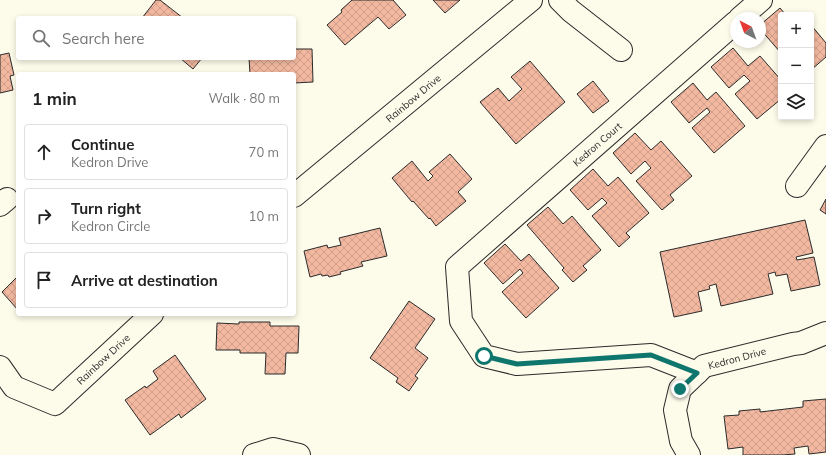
<!DOCTYPE html>
<html lang="en">
<head>
<meta charset="utf-8">
<style>
  body { margin:0; font-family:Mulish,sans-serif; background:#f6f6f6; color:#222 }
  .controls { position:absolute; right:12px; top:12px; display:grid; overflow:hidden; border-radius:4px; box-shadow:0 2px 6px #0003 }
  .controls button { width:36px; height:36px; display:grid; place-items:center; padding:0; border:0; border-bottom:1px solid #e0e0e0; background:#fff; color:#222; font:20px sans-serif }
  .compass { position:absolute; left:730px; top:12px; width:36px; height:36px; border-radius:50%; background:#fff; box-shadow:0 2px 6px #0003; rotate:319deg }
  .stop { position:absolute; width:12px; height:12px; margin:-9px; border:3px solid #0f766e; border-radius:50%; background:#fff }
  .stop.end { background:#0f766e; border-color:#fff; box-shadow:0 1px 4px #0008 }
  .list { margin:0; padding:0; list-style:none }
  h2 { display:flex; justify-content:space-between; align-items:center; height:52px; margin:0; padding:0 16px; font-size:17px }
  h2 small { font-size:13px; font-weight:400; color:#767676 }
  .list li { display:grid; grid-template-columns:26px 1fr auto; gap:12px; align-items:center; box-sizing:border-box; height:56px; margin:0 8px 8px; padding:0 8px; border:1px solid #e0e0e0; border-radius:4px }
  .list b { display:block; font-size:15px; white-space:nowrap }
  .list p { margin:0; font-size:13px; white-space:nowrap; color:#767676 }
  .list em { font-size:13px; font-style:normal; color:#767676 }
  .icon { flex:none; width:22px; height:22px; fill:none; stroke:currentColor; stroke-width:2; stroke-linecap:round; stroke-linejoin:round }
  .map { position:relative; flex:none; width:826px; height:455px; overflow:hidden }
  .search { position:absolute; background:#fff; box-shadow:0 2px 6px #0003; left:16px; top:16px; width:280px; height:44px; display:flex; align-items:center; gap:10px; box-sizing:border-box; padding:0 14px; border-radius:4px; color:#767676; font-size:15px }
  .panel { position:absolute; background:#fff; box-shadow:0 2px 6px #0003; left:16px; top:72px; width:280px; height:244px; border-radius:4px }
  .map>svg:first-child { display:block }
</style>
</head>
<body>
<div class="map">
<svg width="826" height="455" viewBox="0 0 826 455">
  <defs>
    <pattern id="building-cross-hatch" width="8" height="8" patternUnits="userSpaceOnUse"><rect width="8" height="8" fill="#f2b8a0"/><path d="M0 0l8 8M0 8l8-8" fill="none" stroke="#d09e8a"/></pattern>
  </defs>
  <rect width="100%" height="100%" fill="#fdfbea"/>
  <g fill="url(#building-cross-hatch)" stroke="#2b2b2b">
    <path d="M156,0H160L183,18H142Z"/>
    <path d="M352,0H393L406,15L389,29L378,17L345,45L327,25L342,12L341,10Z"/>
    <path d="M433,0H460L445,13Z"/>
    <path d="M780,8L786,15H781V53L760,29V25Z"/>
    <path d="M811,25L826,43V57L811,70Z"/>
    <path d="M733,48L748,66L760,56L781,80V99L757,119L735,94L750,81L744,75L729,88L711,67Z"/>
    <path d="M294,49H312L313,82L294,83V74H250L249,58H294Z"/>
    <path d="M9,53L14,75L10,76L13,90L0,93V55Z"/>
    <path d="M180,58H202L193,69Z"/>
    <path d="M530,61L565,102L516,144L480,102L498,88L509,101L522,89L511,77Z"/>
    <path d="M593,81L609,101L593,113L577,94Z"/>
    <path d="M693,83L707,100L716,92L745,126L714,153L692,128L710,112L707,108L689,123L671,102Z"/>
    <path d="M635,133L651,150L661,141L692,176L670,195L674,200L662,210L636,181L651,168L645,161L631,174L613,153Z"/>
    <path d="M450,154L472,179L458,192L466,201L436,226L430,218L429,219L413,201L412,202L392,178L412,161L428,181L433,176L429,172Z"/>
    <path d="M593,169L608,186L618,177L649,213L626,233L630,237L619,247L592,216L607,203L602,198L588,210L570,190Z"/>
    <path d="M826,199V214L820,210Z"/>
    <path d="M548,207L563,224L572,216L601,250L583,266L587,270L573,282L562,270L564,268L527,225Z"/>
    <path d="M805,220L813,253L796,257L797,260L814,257L820,285L791,291L787,274L776,276L775,272L768,274L773,294L721,306L716,284L709,286L710,289L698,292L702,311L674,317L660,252Z"/>
    <path d="M380,228L387,256L361,262L363,266L340,272L341,274L329,277L328,275L322,276L321,274L310,277L304,251L327,245L328,248L341,245L339,238Z"/>
    <path d="M505,244L521,261L529,254L559,288L526,318L502,292L523,273L520,269L503,284L484,263Z"/>
    <path d="M18,276V310L2,292Z"/>
    <path d="M409,301L435,319L415,348L428,358L415,376L418,378L409,391L396,382L398,378L370,358Z"/>
    <path d="M239,322H270V326H299L298,353H286L285,374H265L266,353H240V350H216L217,323L239,324Z"/>
    <path d="M175,355L206,399L181,418L179,414L150,435L125,400L145,386L146,388L158,379L153,371Z"/>
    <path d="M826,399V452L809,454L808,446L794,448L795,454L782,455H743V447L728,449L724,416L739,415V411L760,409V412L803,407V401Z"/>
  </g>
  <g fill="none" stroke-linecap="round" stroke-linejoin="round">
    <g stroke="#2b2b2b" stroke-width="24">
      <g id="minor">
        <path d="M560,0L571,11L621,50"/>
        <path d="M740,18L761,0"/>
        <path d="M797,186L826,146"/>
        <path d="M294,196L531,0"/>
        <path d="M0,205L7,199"/>
        <path d="M0,367L14,387L55,404L152,314"/>
        <path d="M697,373L651,355L517,364L484,356L461,321L457,267L736,22"/>
        <path d="M254,455L273,449L299,455"/>
        <path d="M689,455L681,441L675,410L680,389L704,366L793,344L801,343L826,333"/>
      </g>
    </g>
    <use href="#minor" stroke="#fdfbea" stroke-width="22"/>
  </g>
  <g fill="none" stroke-linecap="round" stroke-linejoin="round">
    <path stroke="#0f766e" stroke-width="5" d="M484,356L517,364L651,355L697,373L680,389"/>
  </g>
  <g text-anchor="middle" stroke-width="3" stroke-linejoin="round" paint-order="stroke">
    <g font-size="10" fill="#2b2b2b" stroke="#fdfbea">
      <text transform="translate(413 98) rotate(-40)" y="4">Rainbow Drive</text>
      <text transform="translate(597 144) rotate(-41)" y="4">Kedron Court</text>
      <text transform="translate(737 358) rotate(-15)" y="4">Kedron Drive</text>
      <text transform="translate(103 359) rotate(-43)" y="4">Rainbow Drive</text>
    </g>
  </g>
</svg>
<div class="controls">
<button>+</button>
<button>−</button>
<button><svg class="icon" aria-label="layers" viewBox="0 0 24 24"><path d="M12 4l9 5-9 5-9-5zM3 14l9 5 9-5"/></svg></button>
</div>
<svg class="compass" viewBox="-18 -18 36 36"><path d="M0-13l5 13h-10z" fill="#e53935"/><path d="M0 13l5-13h-10z" fill="#767676"/></svg>
<div class="stop" style="left:484px;top:356px"></div>
<div class="stop end" style="left:680px;top:389px"></div>
<div class="search"><svg class="icon" aria-label="search" viewBox="0 0 24 24"><circle cx="10" cy="10" r="6"/><path d="M15 15l6 6"/></svg>Search here</div>
<section class="panel">
<h2>1 min<small>Walk · 80 m</small></h2>
<ul class="list">
<li><svg class="icon" aria-label="ahead" viewBox="0 0 24 24"><path d="M12 20V5M6 11l6-6 6 6"/></svg><div><b>Continue</b><p>Kedron Drive</p></div><em>70 m</em></li>
<li><svg class="icon" aria-label="right" viewBox="0 0 24 24"><path d="M7 20v-9h11M14 6l5 5-5 5"/></svg><div><b>Turn right</b><p>Kedron Circle</p></div><em>10 m</em></li>
<li><svg class="icon" aria-label="arrive" viewBox="0 0 24 24"><path d="M6 21V4h12l-3 4 3 4H6"/></svg><div><b>Arrive at destination</b></div></li>
</ul>
</section>
</div>
</body>
</html>
